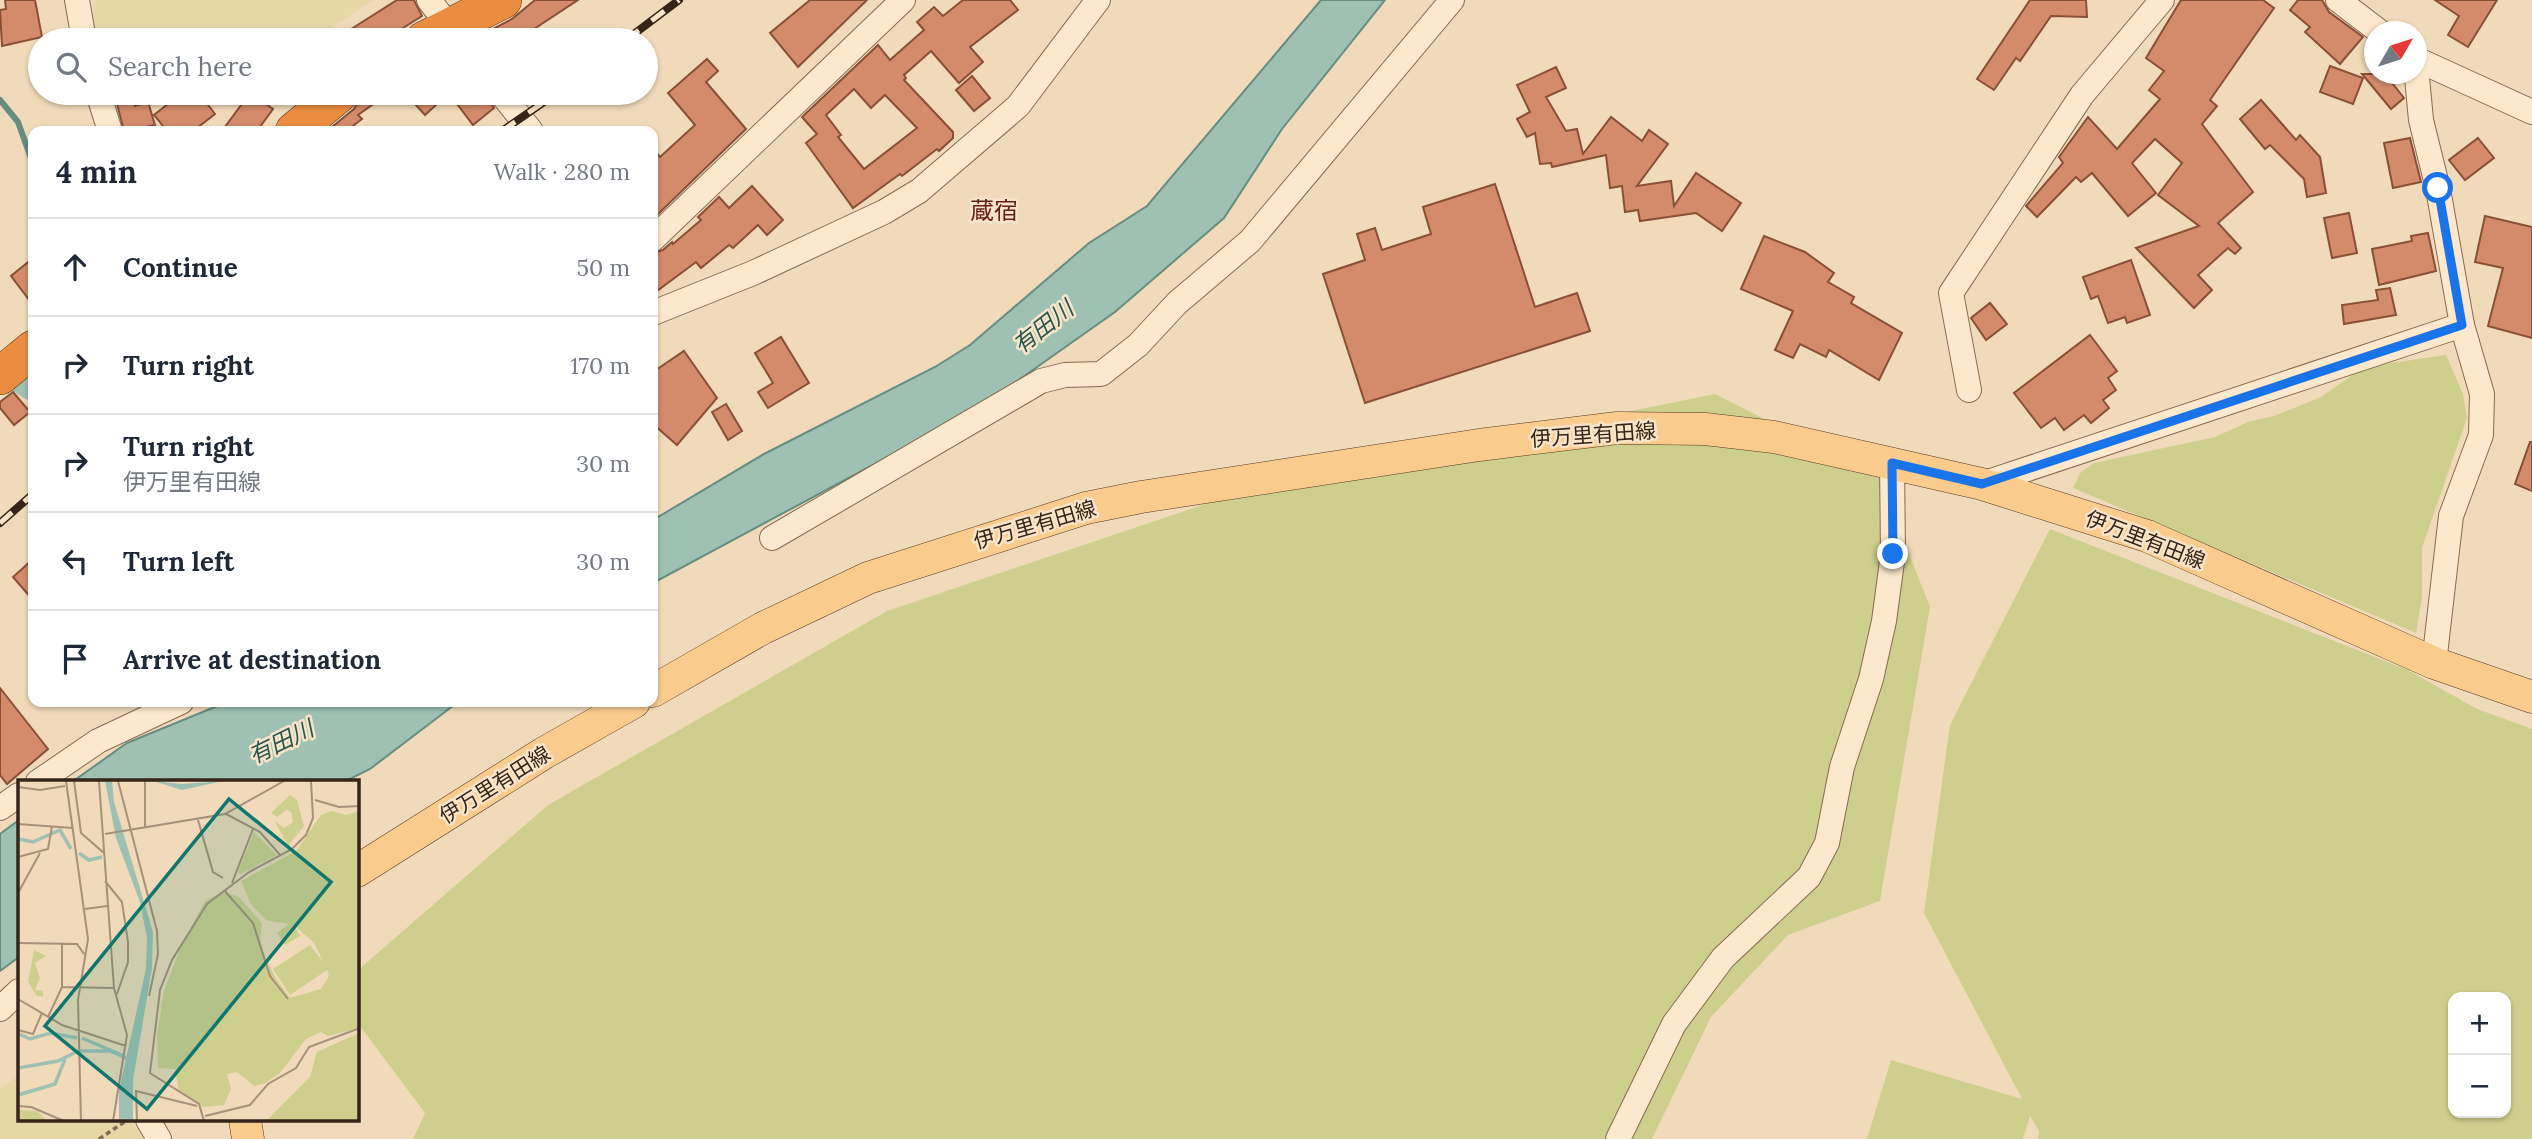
<!DOCTYPE html>
<html lang="en">
<head>
<meta charset="utf-8">
<style>
  body { margin:0; font-family:Lora,"Noto Sans JP",serif; background:#f2f2f3; color:#1f2937 }
  .controls { position:absolute; right:21px; bottom:21px; display:grid; overflow:hidden; border-radius:14px; box-shadow:0 2px 5px #0004 }
  .controls button { width:63px; height:63px; display:grid; place-items:center; padding:0; border:0; border-bottom:2px solid #e0e1e3; background:#fff; color:#1f2937; font:35px sans-serif }
  .compass { position:absolute; left:2364px; top:21px; width:63px; height:63px; border-radius:50%; background:#fff; box-shadow:0 2px 5px #0004; rotate:51deg }
  .stop { position:absolute; width:21px; height:21px; margin:-16px; border:5px solid #1a73e8; border-radius:50%; background:#fff }
  .stop.end { background:#1a73e8; border-color:#fff; box-shadow:0 2px 7px #0008 }
  .list { margin:0; padding:0; list-style:none }
  h2 { display:flex; justify-content:space-between; align-items:center; height:91px; margin:0; padding:0 28px; font-size:30px }
  h2 small { font-size:23px; font-weight:400; color:#747a83 }
  .list li { display:grid; grid-template-columns:46px 1fr auto; gap:21px; align-items:center; box-sizing:border-box; height:98px; padding:0 28px; border-top:2px solid #e0e1e3 }
  .list b { display:block; font-size:26px; white-space:nowrap }
  .list p { margin:0; font-size:23px; white-space:nowrap; color:#747a83 }
  .list em { font-size:23px; font-style:normal; color:#747a83 }
  .icon { flex:none; width:38px; height:38px; fill:none; stroke:currentColor; stroke-width:2; stroke-linecap:round; stroke-linejoin:round }
  .map { position:relative; flex:none; width:2532px; height:1139px; overflow:hidden }
  .search { position:absolute; background:#fff; box-shadow:0 2px 5px #0004; left:28px; top:28px; width:630px; height:77px; display:flex; align-items:center; gap:18px; box-sizing:border-box; padding:0 24px; border-radius:38px; color:#747a83; font-size:26px }
  .panel { position:absolute; background:#fff; box-shadow:0 2px 5px #0004; left:28px; top:126px; width:630px; height:581px; border-radius:14px }
  .map>svg:first-child { display:block }
</style>
</head>
<body>
<div class="map">
<svg width="2532" height="1139" viewBox="0 0 2532 1139">
  <rect width="100%" height="100%" fill="#f1dab9"/>
  <g fill="#e7d6a6">
    <path d="M95,0H373L319,36L320,40H99L93,24Z"/>
    <path d="M19,1076V1120H132L142,1139H0V1088Z"/>
  </g>
  <g fill="#cfcf8d" fill-rule="evenodd">
    <path d="M2446,355L2463,394L2467,418L2422,548V597L2416,633L2073,488L2081,472L2094,463L2215,437L2248,422L2274,416L2321,397L2364,367Z"/>
    <path d="M1715,394L1879,477L1930,607L1880,901L1788,935L1711,1017L1652,1139H413L425,1113L357,1022V971L548,805L887,611L1253,488Z"/>
    <path d="M2050,529L2408,670L2477,709L2532,729V1139H2038L2039,1131L2030,1116L2023,1139H1867L1891,1060L2022,1099L1924,913L1950,725ZM2453,997H2506V1113H2453Z"/>
  </g>
  <g fill="#9ec1b3" stroke="#668e80" stroke-width="2">
    <path d="M1321,0H1385L1282,129L1224,218L1115,312L979,408L653,583V520L764,454L935,367L970,345L1089,243L1147,206Z"/>
    <path d="M227,702H458L370,769L344,782H72L127,743Z"/>
    <path d="M19,820V957L0,971V834Z"/>
  </g>
  <g fill="none" stroke-linecap="round" stroke-linejoin="round">
    <path stroke="#668e80" stroke-width="6" d="M0,100L18,122L33,164"/>
    <path stroke="#9ec1b3" stroke-width="35" d="M20,374L33,383"/>
  </g>
  <g fill="#d38b6b" stroke="#894f37" stroke-width="2" fill-rule="evenodd">
    <path d="M5,0H35L42,37L2,46L0,10L6,9Z"/>
    <path d="M397,0H414L422,16L384,40H334Z"/>
    <path d="M535,0H578L528,33L533,40H472L512,19Z"/>
    <path d="M810,0H867L798,67L770,33Z"/>
    <path d="M963,0H1010L1018,10L970,47L983,62L959,83L931,51L904,75L906,78L904,80L953,132V138L939,151L937,149L902,176L900,174L853,208L806,143L817,134L802,117L878,45L890,60L924,30L917,22L934,7L943,16ZM854,89L871,108L885,95L917,128L864,169L838,137L841,135L826,115Z"/>
    <path d="M2030,0H2086L2087,17L2051,16L2020,61L2016,58L1994,90L1977,79Z"/>
    <path d="M2181,0H2263L2274,8L2210,100L2217,106L2202,124L2253,192L2218,223L2241,248L2235,254L2228,248L2198,275L2212,290L2194,308L2136,248L2199,226L2158,195L2182,163L2155,139L2132,163L2156,193L2128,216L2092,173L2081,182L2076,177L2037,217L2026,206L2063,163L2059,157L2088,117L2117,149L2160,99L2149,90L2164,71L2146,58Z"/>
    <path d="M2298,0H2322L2329,12L2363,37L2340,64L2305,32L2310,27L2290,10Z"/>
    <path d="M2435,0H2497L2468,47L2448,35L2459,16Z"/>
    <path d="M707,59L718,71L706,82L746,129L653,219V148L660,157L695,125L668,93Z"/>
    <path d="M2330,66L2363,78L2353,104L2320,92Z"/>
    <path d="M1556,67L1566,88L1546,97L1566,131L1577,129L1583,154L1611,117L1642,141L1649,130L1668,144L1637,186L1671,181L1674,206L1696,173L1741,203L1722,231L1696,213L1640,221L1638,210L1625,212L1622,186L1610,188L1606,155L1552,167L1551,163L1540,164L1535,133L1527,137L1517,119L1530,112L1517,85Z"/>
    <path d="M2362,74H2385L2404,98L2391,109Z"/>
    <path d="M972,76L990,98L974,111L956,90Z"/>
    <path d="M182,93H199L215,114L193,131H167L154,115Z"/>
    <path d="M250,93L273,109L257,131H222Z"/>
    <path d="M363,93H389L358,115L362,119L346,131H327L354,109Z"/>
    <path d="M405,93H449L425,115Z"/>
    <path d="M463,93H486L494,108L473,125L454,100Z"/>
    <path d="M133,99L135,106L148,102L155,125L124,131L117,104Z"/>
    <path d="M2261,100L2296,140L2300,135L2320,157L2326,193L2307,197L2304,179L2270,145L2265,149L2240,119Z"/>
    <path d="M2410,138L2421,182L2393,188L2384,143Z"/>
    <path d="M2478,138L2494,158L2465,180L2449,160Z"/>
    <path d="M1495,184L1535,307L1577,293L1590,331L1365,403L1323,274L1365,260L1357,234L1375,228L1382,250L1431,234L1423,207Z"/>
    <path d="M752,186L783,220L767,235L758,225L733,248L729,245L701,268L696,262L653,294V253L663,250L672,242L673,244L701,220L698,217L719,197L729,208Z"/>
    <path d="M2349,213L2357,253L2332,258L2324,218Z"/>
    <path d="M2485,216L2532,227V338L2488,326L2503,268L2475,262Z"/>
    <path d="M2428,233L2436,271L2379,285L2372,249L2412,241L2411,236Z"/>
    <path d="M1764,236L1805,252L1834,273L1828,282L1854,297L1851,303L1902,333L1879,380L1829,350L1826,357L1800,344L1793,358L1775,350L1793,311L1741,289Z"/>
    <path d="M33,258V305L11,276Z"/>
    <path d="M2131,260L2150,315L2127,323L2125,317L2108,323L2098,296L2091,299L2083,277Z"/>
    <path d="M2390,288L2396,315L2344,324L2342,305L2378,300L2376,290Z"/>
    <path d="M1990,303L2007,324L1986,340L1971,318Z"/>
    <path d="M2090,335L2117,371L2108,378L2116,390L2103,400L2109,408L2091,423L2084,415L2064,430L2055,418L2041,428L2014,393Z"/>
    <path d="M781,337L809,383L768,408L758,392L773,383L755,353Z"/>
    <path d="M684,351L717,398L677,445L653,424V372Z"/>
    <path d="M13,392L30,412L14,425L0,408V402Z"/>
    <path d="M726,404L742,431L728,440L712,412Z"/>
    <path d="M2530,442H2532V491L2515,484Z"/>
    <path d="M33,559V600L13,577Z"/>
    <path d="M0,688L48,749L7,784L0,775Z"/>
  </g>
  <g fill="none" stroke-linecap="round" stroke-linejoin="round">
    <g stroke="#886953" stroke-width="26">
      <g id="minor">
        <path d="M77,0L84,40"/>
        <path d="M429,0L458,38"/>
        <path d="M2338,0L2380,32"/>
        <path d="M2416,59L2532,112"/>
        <path d="M2416,67L2421,120L2438,189L2462,325L2482,394L2481,435L2451,516L2434,663"/>
        <path d="M98,93L110,131"/>
        <path d="M501,93L531,131"/>
        <path d="M653,239L903,0"/>
        <path d="M653,313L753,273L884,212L919,191L1018,106L1098,0"/>
        <path d="M1969,390L1951,293L2082,95L2162,0"/>
        <path d="M1982,484L2462,325"/>
        <path d="M772,538L1041,381L1065,375L1101,374L1138,345L1177,303L1250,241L1452,0"/>
        <path d="M38,782L98,741L181,702"/>
        <path d="M0,808L19,795"/>
        <path d="M0,1009L19,991"/>
        <path d="M148,1120L159,1139"/>
        <path d="M1618,1139L1674,1024L1723,958L1809,877L1827,843L1842,767L1871,679L1884,621L1893,554L1892,462"/>
      </g>
    </g>
    <g stroke="#553828" stroke-width="33">
      <g id="major">
        <path d="M653,691L763,628L868,578L1086,508L1141,497L1479,445L1617,428L1705,429L1774,437L1982,484L2147,536L2434,663L2532,697"/>
        <path d="M357,871L544,753L634,702"/>
        <path d="M245,1120L248,1139"/>
      </g>
    </g>
    <g stroke="#553828" stroke-width="38">
      <g id="highway">
        <path d="M424,40L503,0"/>
        <path d="M294,131L340,93"/>
        <path d="M0,376L33,349"/>
      </g>
    </g>
    <path stroke="#886953" stroke-width="3.5" stroke-dasharray="5 3.5" stroke-linecap="butt" d="M99,1139L126,1121"/>
    <use href="#minor" stroke="#fce8cc" stroke-width="24"/>
    <use href="#major" stroke="#f9cb8c" stroke-width="32"/>
    <use href="#highway" stroke="#ea8d40" stroke-width="37"/>
    <g stroke="#362419" stroke-width="8">
      <g id="rail">
        <path d="M626,40L679,0"/>
        <path d="M502,131L557,93"/>
        <path d="M0,523L33,494"/>
      </g>
    </g>
    <use href="#rail" stroke="#f8e5c9" stroke-width="5" stroke-dasharray="16" stroke-linecap="butt"/>
  </g>
  <g fill="none" stroke-linecap="round" stroke-linejoin="round">
    <path stroke="#1a73e8" stroke-width="9" d="M1893,554L1892,463L1982,484L2462,325L2438,188"/>
  </g>
  <g text-anchor="middle" stroke-width="5" stroke-linejoin="round" paint-order="stroke">
    <g font-size="21" fill="#362419" stroke="#f8e5c9">
      <text transform="translate(1593 435) rotate(-4)" y="7">伊万里有田線</text>
      <text transform="translate(1035 525) rotate(-16)" y="7">伊万里有田線</text>
      <text transform="translate(2145 540) rotate(21)" y="7">伊万里有田線</text>
      <text transform="translate(495 785) rotate(-32)" y="7">伊万里有田線</text>
    </g>
    <g font-size="23" font-style="italic" fill="#27574f" stroke="#f8e5c9">
      <text transform="translate(1043 327) rotate(-38)" y="8">有田川</text>
      <text transform="translate(281 742) rotate(-26)" y="8">有田川</text>
    </g>
    <g font-size="24" fill="#661d15" stroke="#f8e5c9">
      <text x="994" y="219">蔵宿</text>
    </g>
  </g>
  <g transform="translate(18 780)">
    <rect width="341" height="341" fill="#f1dab9"/>
    <path d="M272,15L279,20L286,46L270,66L256,40L266,48L275,42L273,32L268,30L259,37L253,33ZM313,31L328,35L341,31V248L310,256L303,252L288,259L262,293L247,303L236,306L219,292L209,294L213,309L206,325L186,327L161,312L157,289L140,288L139,255L146,211L162,169L187,121L206,112L221,117L244,143L242,166L257,197L272,218L303,209L311,196L309,190L272,215L255,189L292,165L306,183L296,163L276,145L282,156L267,165L259,153L271,144L248,140L233,124L223,101L278,71L303,35ZM236,52L259,75L221,95L220,92ZM16,170L28,176L17,183L22,198L17,210L25,211V217L19,216L10,202ZM341,253V341H241L250,339L292,297L299,272ZM0,330L19,331L30,341H0Z" fill="#cfcf8d"/>
    <path d="M87,1H94L96,22L135,152L134,188L115,300V341H101V310L128,189L129,158L122,122L98,58ZM135,1L164,4L205,1L164,10Z" fill="#9ec1b3"/>
    <path fill="none" stroke="#9ec1b3" stroke-width="3.5" d="M0,59L15,62L42,50L53,69M61,73L71,80L84,77M1,254L12,259L33,253L59,258M64,258L106,276M62,271H92L108,278M0,288L40,281L58,272M0,315L37,304L47,279"/>
    <path fill="none" stroke="#a69179" stroke-width="2" d="M48,1L70,159L60,220L63,341M56,1L63,53L86,73M81,1L96,208L109,255L95,341M100,1L139,151L140,174L131,216M0,7L22,10L47,6M297,20L321,27L342,26M208,34L242,52L263,76M180,40L195,92L205,98M0,44L55,48M127,48V1M87,54L207,34L266,1M0,77L30,69L34,46M87,101L104,122L110,162V182L99,214M214,103L235,49M206,110L235,143L252,196L270,219M0,113L22,73M67,129L89,126M0,163L59,164L66,174M44,164V207M0,219L44,245L108,266M30,237L44,207L96,208M0,250L15,254L24,233M0,326L13,327L46,341M187,336L232,325L250,304L278,288L291,267L342,248M119,341L118,311L179,326M186,341L181,324L132,293L142,210L154,180L189,124L231,92L274,69L288,55L295,38L293,1"/>
    <path fill="#0f766e" fill-opacity="0.15" stroke="#0f766e" stroke-width="3.5" d="M211,19L313,102L129,329L27,246Z"/>
    <rect width="341" height="341" fill="none" stroke="#362419" stroke-width="3.5"/>
  </g>
</svg>
<div class="controls">
<button>+</button>
<button>−</button>
</div>
<svg class="compass" viewBox="-18 -18 36 36"><path d="M0-13l5 13h-10z" fill="#e53935"/><path d="M0 13l5-13h-10z" fill="#747a83"/></svg>
<div class="stop" style="left:2438px;top:188px"></div>
<div class="stop end" style="left:1893px;top:554px"></div>
<div class="search"><svg class="icon" aria-label="search" viewBox="0 0 24 24"><circle cx="10" cy="10" r="6"/><path d="M15 15l6 6"/></svg>Search here</div>
<section class="panel">
<h2>4 min<small>Walk · 280 m</small></h2>
<ul class="list">
<li><svg class="icon" aria-label="ahead" viewBox="0 0 24 24"><path d="M12 20V5M6 11l6-6 6 6"/></svg><div><b>Continue</b></div><em>50 m</em></li>
<li><svg class="icon" aria-label="right" viewBox="0 0 24 24"><path d="M7 20v-9h11M14 6l5 5-5 5"/></svg><div><b>Turn right</b></div><em>170 m</em></li>
<li><svg class="icon" aria-label="right" viewBox="0 0 24 24"><path d="M7 20v-9h11M14 6l5 5-5 5"/></svg><div><b>Turn right</b><p>伊万里有田線</p></div><em>30 m</em></li>
<li><svg class="icon" aria-label="left" viewBox="0 0 24 24"><path d="M17 20v-9H6M10 6l-5 5 5 5"/></svg><div><b>Turn left</b></div><em>30 m</em></li>
<li><svg class="icon" aria-label="arrive" viewBox="0 0 24 24"><path d="M6 21V4h12l-3 4 3 4H6"/></svg><div><b>Arrive at destination</b></div></li>
</ul>
</section>
</div>
</body>
</html>
